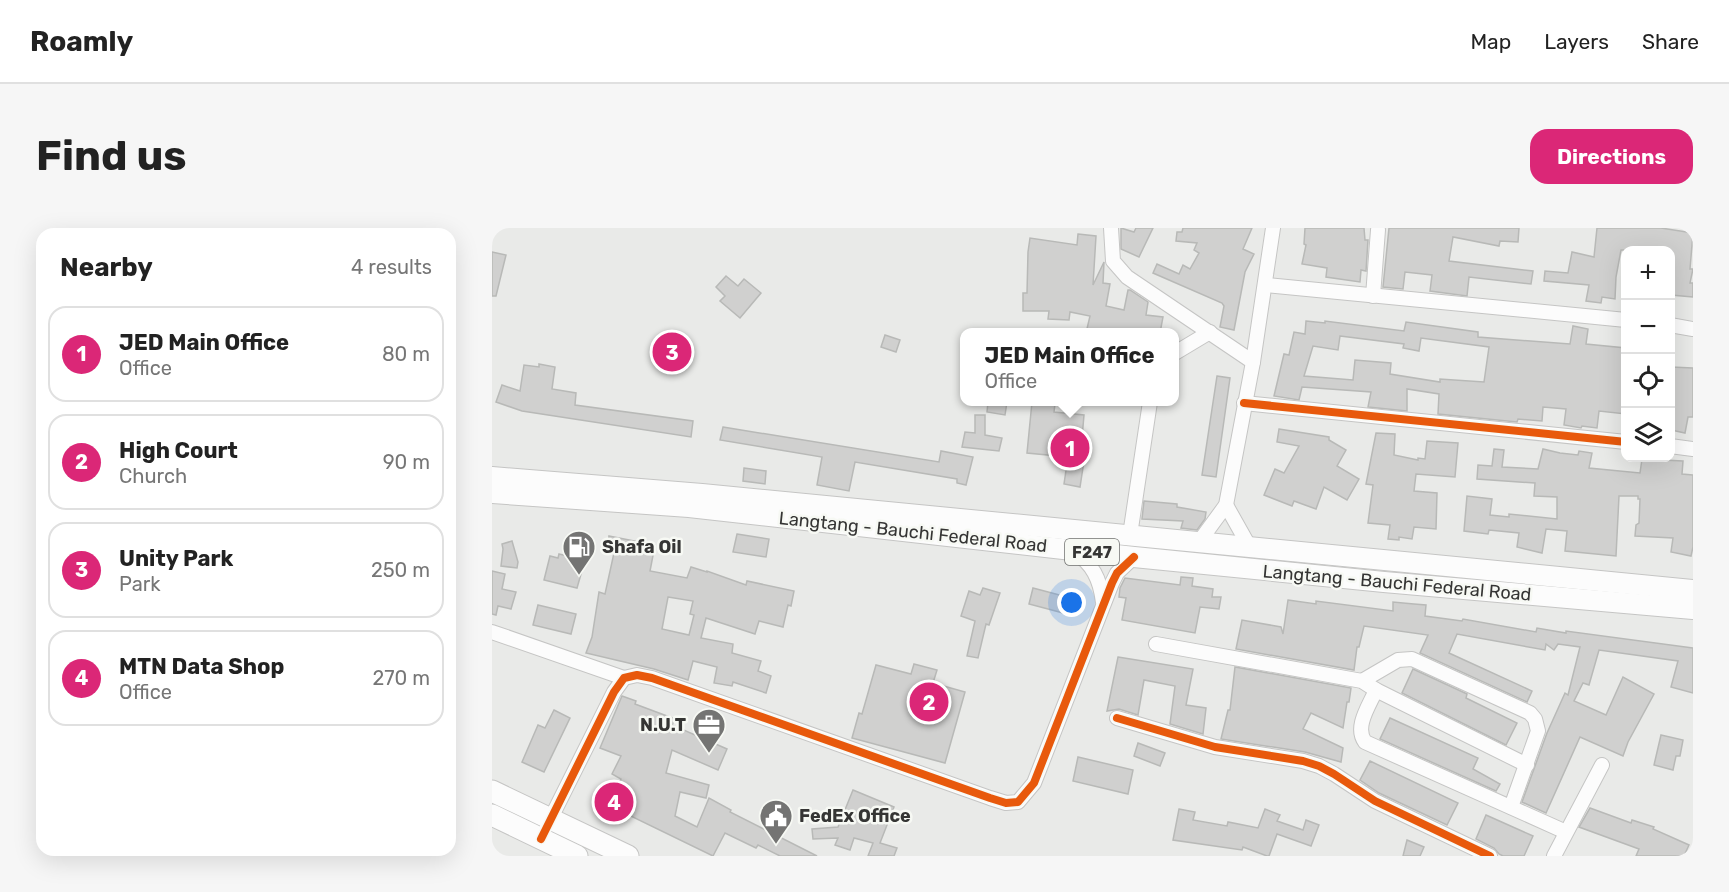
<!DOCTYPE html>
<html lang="en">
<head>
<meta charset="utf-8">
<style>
  body { margin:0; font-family:Rubik,sans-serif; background:#f6f6f6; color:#222 }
  .controls { position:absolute; right:18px; top:18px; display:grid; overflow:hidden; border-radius:12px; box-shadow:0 6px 24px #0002 }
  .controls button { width:54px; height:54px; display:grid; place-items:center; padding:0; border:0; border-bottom:2px solid #e0e0e0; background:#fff; color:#222; font:30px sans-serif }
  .you { position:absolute; left:580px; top:375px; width:21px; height:21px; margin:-15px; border:4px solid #fff; border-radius:50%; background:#1a73e8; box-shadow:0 0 0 9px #1a73e833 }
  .badge { display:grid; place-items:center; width:39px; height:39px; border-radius:50%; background:#db2777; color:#fff; font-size:20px; font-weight:700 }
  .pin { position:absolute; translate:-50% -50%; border:3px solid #fff; box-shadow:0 2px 6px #0006 }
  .popup { position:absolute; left:468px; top:100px; width:219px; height:78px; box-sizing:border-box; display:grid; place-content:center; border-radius:12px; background:#fff; filter:drop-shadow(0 2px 4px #0005); font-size:20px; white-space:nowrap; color:#767676 }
  .popup b { font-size:22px; color:#222 }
  .popup::after { content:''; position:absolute; left:50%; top:100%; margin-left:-12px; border:12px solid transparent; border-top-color:#fff }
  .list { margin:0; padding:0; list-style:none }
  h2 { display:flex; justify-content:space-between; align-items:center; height:78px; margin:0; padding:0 24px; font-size:26px }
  h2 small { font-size:20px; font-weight:400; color:#767676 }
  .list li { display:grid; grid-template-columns:39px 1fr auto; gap:18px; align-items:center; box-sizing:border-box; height:96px; margin:0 12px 12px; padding:0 12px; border:2px solid #e0e0e0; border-radius:18px }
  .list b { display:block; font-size:22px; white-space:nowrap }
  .list p { margin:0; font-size:20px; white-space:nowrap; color:#767676 }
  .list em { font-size:20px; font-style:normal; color:#767676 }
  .icon { flex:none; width:33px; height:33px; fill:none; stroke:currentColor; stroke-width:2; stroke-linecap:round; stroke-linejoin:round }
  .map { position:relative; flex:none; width:1201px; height:628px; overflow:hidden; border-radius:18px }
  header { display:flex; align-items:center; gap:36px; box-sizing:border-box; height:84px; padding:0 30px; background:#fff; border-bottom:2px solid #e0e0e0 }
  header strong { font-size:28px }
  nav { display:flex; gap:33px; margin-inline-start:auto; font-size:21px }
  .intro { display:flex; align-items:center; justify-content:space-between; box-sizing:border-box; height:144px; padding:0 36px }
  h1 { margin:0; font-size:42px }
  .button { padding:15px 27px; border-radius:18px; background:#db2777; color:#fff; font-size:21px; font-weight:700 }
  main { display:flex; gap:36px; padding:0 36px }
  aside { flex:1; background:#fff; border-radius:18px; box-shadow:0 6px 24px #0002 }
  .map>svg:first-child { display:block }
</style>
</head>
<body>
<header>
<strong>Roamly</strong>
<nav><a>Map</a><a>Layers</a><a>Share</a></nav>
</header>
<div class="intro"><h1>Find us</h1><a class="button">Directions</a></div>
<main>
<aside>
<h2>Nearby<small>4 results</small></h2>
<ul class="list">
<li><span class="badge">1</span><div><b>JED Main Office</b><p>Office</p></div><em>80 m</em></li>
<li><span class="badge">2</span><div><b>High Court</b><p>Church</p></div><em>90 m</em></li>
<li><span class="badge">3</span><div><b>Unity Park</b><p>Park</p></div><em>250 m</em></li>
<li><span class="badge">4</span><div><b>MTN Data Shop</b><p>Office</p></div><em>270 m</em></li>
</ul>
</aside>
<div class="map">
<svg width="1201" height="628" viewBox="0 0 1201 628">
  <rect width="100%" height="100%" fill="#e9eae8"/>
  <g fill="#d0d0cf" stroke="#b8b9b7" stroke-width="1.5" fill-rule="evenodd">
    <path d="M629,0L642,4L644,0H661L647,29L629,21Z"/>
    <path d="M691,0H760L751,21L762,26L753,44L742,102L728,99L732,78L730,75L661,45L665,36L687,46L691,37L698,41L707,25L702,22L705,15L684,13L685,4H690Z"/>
    <path d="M813,0H872L873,12H876L874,43L869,42L868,54L834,49L835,40L810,36L814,17L812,16Z"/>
    <path d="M897,0H1027L1026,14L1008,13L1007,18L961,9L957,33L1041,43L1039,56L977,49L975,68L938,63L940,47L913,44L911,61L891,59Z"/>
    <path d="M1105,0H1169L1201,5L1198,41H1201L1198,55H1201V69L1179,67V22H1129L1124,49L1123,71L1110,69L1109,75L1094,73L1097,57L1052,53L1053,43L1076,45L1080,24L1102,29Z"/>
    <path d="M586,6L604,8L601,57L612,34L611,55L618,56L614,78L632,82L636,62H638L656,74L654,87L671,89L668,105L647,102V105H594L598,88L578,84L577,92L556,91L557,83H531V65H535L536,24L538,10L585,17Z"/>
    <path d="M0,24L14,27L4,68H0Z"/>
    <path d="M234,48L246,58L252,51L269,65L248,90L228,73L233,68L224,59Z"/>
    <path d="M814,93L833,95V93L912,103L914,94L986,104V109L1078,116L1081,98L1096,101L1094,116L1134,120V186L1107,183L1105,200L1090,198L1089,200L1072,197L1074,181L1051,179L1050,193L1026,191L1025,194L946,186L947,166L915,161V183L876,179L879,164L810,159L807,172L782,168L792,126L797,127L802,104L813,106ZM848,108L912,116L911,120L927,123L929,110L997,119L992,154L948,151V154L898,146L899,135L863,132L861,152L812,148L821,118L846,122Z"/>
    <path d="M393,107L408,112L404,124L389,119Z"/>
    <path d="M47,136L63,139L60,161L84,165L83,177L201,193L199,209L30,183L4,174L10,157L28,163L32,137L47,139Z"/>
    <path d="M1179,139L1201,140V189H1196L1193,205L1179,202L1181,156H1179Z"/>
    <path d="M725,148L738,150L724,249L710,247Z"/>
    <path d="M496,174H515L513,187L495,184Z"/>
    <path d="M540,174L563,176L562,184L592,187L588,233H592L588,259L572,256L576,229L535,225Z"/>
    <path d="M483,187H493V207L510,210L507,223L470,219L473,204L483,205Z"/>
    <path d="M231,199L447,234L449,223L481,229L474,257L465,255V251L363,234L357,263L325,257L330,229L228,212Z"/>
    <path d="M787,201L837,209V212L854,222L845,238L867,251L855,272L832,259L824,281L802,273L800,278L772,267L783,241L792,245L807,218L785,214Z"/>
    <path d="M884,205L903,206L902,227L926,232V230L933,231L935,213L966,215L963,249L924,246L922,263L945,265L944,301L922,299L920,311L907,309V312L896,311L898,297L876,295L881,257L874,256Z"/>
    <path d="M1002,221L1012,222L1010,239L1046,241L1051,221L1068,225L1086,227L1087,223L1100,225L1097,240L1148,245L1150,231L1191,233L1190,246L1201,247V319L1199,328L1179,324L1181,310L1143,308L1144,297L1147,295L1148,271H1146V268H1127L1124,328L1073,323L1075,303L1054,301L1050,325L1025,319L1027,305L997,302L996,306L972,303L975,268L1000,271L998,287L1017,289V286L1065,291V269L1042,268L1043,255L985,251L986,237L1000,238Z"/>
    <path d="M252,240L274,243L273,256L251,253Z"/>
    <path d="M652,273L685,276V279L714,284L713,291L705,302L689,300L691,293L650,291Z"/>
    <path d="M245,306L277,311L274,329L241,324Z"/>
    <path d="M117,308L163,317L158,343L195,350L199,339L215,344V343L254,357L255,353L302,363L299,378L296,377L291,399L267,393L263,406L214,390L209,410L241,416L240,425L269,433L266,443L279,448L274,465L241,454L240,458L222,455L225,439L201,433L196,452L162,441L94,425L100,409L107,364L113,366L122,325L115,323ZM176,369L201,373L198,386L202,387L197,407L170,401Z"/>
    <path d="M20,313L26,334L25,340L9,338L11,321L10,316Z"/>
    <path d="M67,326L93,332L85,360L52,352L58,328L66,330Z"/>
    <path d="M0,343L13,346L10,361L24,364L19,381L6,378L4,387L0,386Z"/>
    <path d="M689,349L701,350L700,358L721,361L720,369H729L727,381L708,379L703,405L630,392L634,370L627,369L628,360L633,350L688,357Z"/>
    <path d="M491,360L508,365L497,397L494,396L486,430L475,428L483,393L469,388L477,363L488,367Z"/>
    <path d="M541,360L579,370L575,386L537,376Z"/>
    <path d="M796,372L824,376V373L901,383V374L922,376L934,377L933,388L970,393L971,391L1044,404L1045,400L1074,405V403L1201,420V465L1179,459L1186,433L1107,422L1097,457L1091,455L1082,473L1114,487L1131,449L1162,466L1136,514L1131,528L1088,509L1054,585L1030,574L1055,505L1073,465L1076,467L1088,419L1066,416L1062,422L1054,416L1053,422L965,406L957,425L1040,463L1035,474L928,425L936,407L872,398L867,419H865L862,442L744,421L750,392L789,399L791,406Z"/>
    <path d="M46,377L84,386L79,406L41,397Z"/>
    <path d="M626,429L701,441L694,477L714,480L711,506L678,496L683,458L652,452L646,487L627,481L615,483Z"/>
    <path d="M422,436L445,442L441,455L473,464L453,535L360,510L367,485L370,486L384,437L419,446Z"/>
    <path d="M743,439L859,460L857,474H855L851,500L819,485L811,501L851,520L849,534L813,524L729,511L736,482H738Z"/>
    <path d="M921,441L975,466L974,470L1025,495L1014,517L910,465Z"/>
    <path d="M130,468L144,473L143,476L183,491L180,497L235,521L226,542L180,522L174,545L217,557L214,570L188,564L183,588L205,599L217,570L239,582L238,584L325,628H288L266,617L264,620L233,605L221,628L116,577L129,551L120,546L129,528L108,520Z"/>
    <path d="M62,482L78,490L52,544L30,534L46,497L53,500Z"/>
    <path d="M898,490L986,530L981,541L1008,556L1004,563L888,511Z"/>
    <path d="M1169,507L1191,512L1188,528H1184L1181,542L1162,537Z"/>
    <path d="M646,515L673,525L668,538L642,528Z"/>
    <path d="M586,529L641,542L636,566L581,553Z"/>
    <path d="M878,533L966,575L955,597L887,565L868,552Z"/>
    <path d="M361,562L402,579L388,615L405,620L402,628H376L381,615L362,610L358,622L343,617L346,610L321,611L320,601L346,599Z"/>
    <path d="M1098,580L1139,595L1140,592L1162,599L1161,601L1197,617L1192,628H1144L1147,621L1087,599Z"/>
    <path d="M687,581L703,584L701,592L735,598L736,594L766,600L773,581L788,587L785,593L811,602L814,592L827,597L819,618L785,606L777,628H775L751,619L750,622L681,612Z"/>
    <path d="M994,587L1041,608L1032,628H1011L1007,626L1002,620L984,611Z"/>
    <path d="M915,612L932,619L928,628H911Z"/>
  </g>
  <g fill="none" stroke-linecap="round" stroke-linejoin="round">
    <g stroke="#c5c5c4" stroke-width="16">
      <g id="minor">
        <path d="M619,0L621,33L635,49L761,134"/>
        <path d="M774,57L1134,92"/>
        <path d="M881,68L886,2"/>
        <path d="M1178,97L1201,101"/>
        <path d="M683,125L718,104"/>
        <path d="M752,175L1134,214"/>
        <path d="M1178,218L1201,221"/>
        <path d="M734,277L757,318"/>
        <path d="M638,307L658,174"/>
        <path d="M707,314L734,277L761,134L781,0"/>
        <path d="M581,323C601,336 608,351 611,374"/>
        <path d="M0,404L132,450"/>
        <path d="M664,416L870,453L884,462L1035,537"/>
        <path d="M870,453L906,432L920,431L1038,485L1043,491L1046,503L1019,579"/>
        <path d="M884,462C877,478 862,499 873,514L1074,604"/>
        <path d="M625,490L723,519L811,533L827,538L842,546L883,573L998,628"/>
        <path d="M55,598L122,464L132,450L145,447L160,450L498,570L514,575L526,574L542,555L620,355L625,345L642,329"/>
        <path d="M1062,628L1110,537"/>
      </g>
    </g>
    <g stroke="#c5c5c4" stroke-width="22">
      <g id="primary">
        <path d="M0,249L210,266L1201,362"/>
        <path d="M0,265L197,279L642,329L892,354L1201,381"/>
      </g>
    </g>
    <g stroke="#c5c5c4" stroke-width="23">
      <g id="trunk">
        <path d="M0,563L136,628"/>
        <path d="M0,587L85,628"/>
      </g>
    </g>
    <use href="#minor" stroke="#fcfcfc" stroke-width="14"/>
    <use href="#primary" stroke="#fcfcfc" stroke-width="20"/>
    <use href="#trunk" stroke="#fcfcfc" stroke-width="21"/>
    <g stroke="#f7f9f4" stroke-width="11">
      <g id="cycleway">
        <path d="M752,175L1134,214"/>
        <path d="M625,490L723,519L811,533L827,538L842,546L883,573L998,628"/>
        <path d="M49,611L122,464L132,450L145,447L160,450L498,570L514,575L526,574L542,555L620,355L625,345L642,329"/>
      </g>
    </g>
    <use href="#cycleway" stroke="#e8590c" stroke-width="8"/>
  </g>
  <defs>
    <g id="fuel-pin" transform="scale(1.725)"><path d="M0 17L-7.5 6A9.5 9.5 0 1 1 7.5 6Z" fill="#747473" stroke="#f7f9f4"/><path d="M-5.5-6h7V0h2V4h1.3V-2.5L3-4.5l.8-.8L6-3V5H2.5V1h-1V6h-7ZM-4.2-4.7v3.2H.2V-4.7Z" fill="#fff"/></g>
    <g id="office-pin" transform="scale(1.725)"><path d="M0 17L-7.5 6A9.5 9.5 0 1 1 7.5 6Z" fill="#747473" stroke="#f7f9f4"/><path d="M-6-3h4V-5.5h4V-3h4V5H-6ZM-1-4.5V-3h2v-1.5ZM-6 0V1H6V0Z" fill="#fff"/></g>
    <g id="civic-pin" transform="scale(1.725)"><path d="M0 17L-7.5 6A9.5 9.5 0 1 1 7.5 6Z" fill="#747473" stroke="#f7f9f4"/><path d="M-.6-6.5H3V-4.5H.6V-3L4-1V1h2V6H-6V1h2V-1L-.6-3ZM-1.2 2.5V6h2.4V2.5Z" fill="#fff"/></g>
  </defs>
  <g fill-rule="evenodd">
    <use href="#fuel-pin" x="87" y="319"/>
    <use href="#office-pin" x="217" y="497"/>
    <use href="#civic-pin" x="284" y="588"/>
  </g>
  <g text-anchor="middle" stroke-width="5" stroke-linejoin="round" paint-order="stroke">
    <rect fill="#f7f9f4" stroke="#6f706e" stroke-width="1.5" x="573" y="311" width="54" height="26" rx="4.5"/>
    <g font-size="16" font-weight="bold" fill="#353534">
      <text x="600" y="330">F247</text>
    </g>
    <g font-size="18" fill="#353534" stroke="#f7f9f4">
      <text transform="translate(421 304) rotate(6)" y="6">Langtang - Bauchi Federal Road</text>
      <text transform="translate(905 355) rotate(5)" y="6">Langtang - Bauchi Federal Road</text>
    </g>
    <g font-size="18" font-weight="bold" fill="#353534" stroke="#f7f9f4" text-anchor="start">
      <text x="110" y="325">Shafa Oil</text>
      <text x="194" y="503" text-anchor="end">N.U.T</text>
      <text x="307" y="594">FedEx Office</text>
    </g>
  </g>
</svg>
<div class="controls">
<button>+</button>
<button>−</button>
<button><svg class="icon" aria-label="locate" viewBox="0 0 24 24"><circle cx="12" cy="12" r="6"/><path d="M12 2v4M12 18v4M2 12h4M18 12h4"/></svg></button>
<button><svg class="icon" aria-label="layers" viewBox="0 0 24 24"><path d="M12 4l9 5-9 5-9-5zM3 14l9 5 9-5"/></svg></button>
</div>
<div class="you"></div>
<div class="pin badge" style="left:578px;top:220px">1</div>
<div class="popup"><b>JED Main Office</b>Office</div>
<div class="pin badge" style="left:437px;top:474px">2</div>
<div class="pin badge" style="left:180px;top:124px">3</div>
<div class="pin badge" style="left:122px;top:574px">4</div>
</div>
</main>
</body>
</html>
